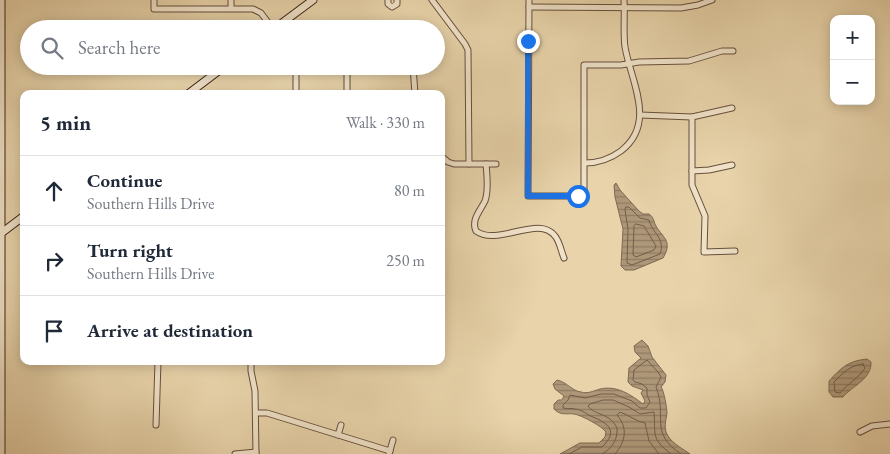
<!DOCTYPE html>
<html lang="en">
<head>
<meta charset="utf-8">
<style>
  body { margin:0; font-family:"EB Garamond",serif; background:#f6f6f7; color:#1f2937 }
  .controls { position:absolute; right:15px; top:15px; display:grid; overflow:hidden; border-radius:10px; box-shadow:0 2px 12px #0003 }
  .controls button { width:45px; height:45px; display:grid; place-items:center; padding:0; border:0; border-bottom:1px solid #e0e1e3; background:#fff; color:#1f2937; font:25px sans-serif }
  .stop { position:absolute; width:15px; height:15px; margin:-11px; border:4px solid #1a73e8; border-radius:50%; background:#fff }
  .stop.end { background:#1a73e8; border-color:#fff; box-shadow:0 1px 5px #0008 }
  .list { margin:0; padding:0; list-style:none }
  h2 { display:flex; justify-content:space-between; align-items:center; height:65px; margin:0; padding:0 20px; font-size:21px }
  h2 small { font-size:16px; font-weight:400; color:#747a83 }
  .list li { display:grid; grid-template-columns:32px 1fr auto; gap:15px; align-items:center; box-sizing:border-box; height:70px; padding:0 20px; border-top:1px solid #e0e1e3 }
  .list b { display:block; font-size:19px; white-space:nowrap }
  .list p { margin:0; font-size:16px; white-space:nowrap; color:#747a83 }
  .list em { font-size:16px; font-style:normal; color:#747a83 }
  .icon { flex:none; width:28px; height:28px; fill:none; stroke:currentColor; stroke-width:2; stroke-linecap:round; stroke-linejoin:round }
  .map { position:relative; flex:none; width:890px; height:454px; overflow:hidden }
  .search { position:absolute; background:#fff; box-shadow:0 2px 12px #0003; left:20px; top:20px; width:425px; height:55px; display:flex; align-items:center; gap:12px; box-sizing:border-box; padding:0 18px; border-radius:28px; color:#747a83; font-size:19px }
  .panel { position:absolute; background:#fff; box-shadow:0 2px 12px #0003; left:20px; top:90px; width:425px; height:275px; border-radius:10px }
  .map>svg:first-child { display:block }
</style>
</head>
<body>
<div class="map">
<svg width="890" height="454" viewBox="0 0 890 454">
  <defs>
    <pattern id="water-rules" width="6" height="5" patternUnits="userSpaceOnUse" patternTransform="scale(1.25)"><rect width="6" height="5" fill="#ad9778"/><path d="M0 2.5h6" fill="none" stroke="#8e7b61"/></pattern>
  </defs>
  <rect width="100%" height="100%" fill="#e8d3aa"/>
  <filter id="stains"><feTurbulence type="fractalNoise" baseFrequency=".004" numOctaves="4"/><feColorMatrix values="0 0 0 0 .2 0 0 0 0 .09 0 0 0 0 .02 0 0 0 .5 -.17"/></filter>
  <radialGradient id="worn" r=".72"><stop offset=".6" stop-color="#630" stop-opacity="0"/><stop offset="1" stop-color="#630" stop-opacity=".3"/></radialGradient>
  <g fill="url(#water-rules)" stroke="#7f6952">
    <path d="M616,183L620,190L639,211L643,214H649C654,218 653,219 655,224C661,237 674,240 663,258L634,270H625L621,266L623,229L615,197L614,185Z"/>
    <path d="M642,340L648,346L652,357L666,375L665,382L661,387C664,390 667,409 667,413C666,421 663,428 668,436C673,444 683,449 690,454H560L580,443H599L605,437L606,432C602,426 581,415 574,414C566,413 561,416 554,409V404L558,400H562L564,396L555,389L553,384L557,380C567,382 572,391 581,392C588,394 593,391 600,389C617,385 631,395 643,404L645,401L641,393L643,390L632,386L628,382L629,368L641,358L635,352L634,346Z"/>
    <path d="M867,359L871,362C872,379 852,386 843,397H833L829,392V381C842,367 848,361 867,359Z"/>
  </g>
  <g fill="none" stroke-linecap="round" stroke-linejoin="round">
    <g stroke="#745d48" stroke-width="1">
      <path d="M626,207H629L640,218L649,220C652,233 666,239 660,254L632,265L627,263L628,229L625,210Z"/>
      <path d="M636,224L644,226L656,246L654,250L636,257L633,255L634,226Z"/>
      <path d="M863,364L865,368C858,379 848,383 840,393L835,392L834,382C842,374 850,365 863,364Z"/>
      <path d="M569,454L582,447H602C618,432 610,424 593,417C587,415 582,409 575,409C571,408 567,409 563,408V405L568,400L570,395L585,398L601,394H614L632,401L640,408H646L650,402L647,395V388L642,384L635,382L633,380L634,370L647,360L658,372L661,377L656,387C668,417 648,432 681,454"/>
      <path d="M602,454C612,449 618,439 617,428C609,412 595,416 588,406L590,404L603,400H613L629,407L640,414L654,412C656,434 650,438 671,454"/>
      <path d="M615,454C626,441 628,428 617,415L620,412C629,415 635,421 645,423L649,441L659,454"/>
    </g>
    <g stroke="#664f3c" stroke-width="7">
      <g id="street">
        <path d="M154,0V9H253L261,13L273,29"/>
        <path d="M388,0V4L392,7L397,4V0"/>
        <path d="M432,0L465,44L468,50L469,164"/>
        <path d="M529,0L528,196H584V65H621L639,62L689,61L722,51H733"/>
        <path d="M529,7L681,8L698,5L712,0"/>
        <path d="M231,8V0"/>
        <path d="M296,66V94"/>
        <path d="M413,66L415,94"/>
        <path d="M347,94V66"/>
        <path d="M640,115L692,117L732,108"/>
        <path d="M692,117V185L705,216L704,252L735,251"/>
        <path d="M441,156L448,162L454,164H496"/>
        <path d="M585,163C598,163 610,159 621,151C657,123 631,82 625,47C623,32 625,15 624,0"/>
        <path d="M486,164C487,175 489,190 485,201C480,211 471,220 476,231C498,247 539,214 555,236C560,242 561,251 564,258"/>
        <path d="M692,171L709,170L732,165"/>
        <path d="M251,361V371L255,391L256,454"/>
        <path d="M256,413H267L390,451"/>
        <path d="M156,425L158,361"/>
        <path d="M860,432L872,426L890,424"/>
        <path d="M338,435L341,425"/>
        <path d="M235,454L256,452"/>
        <path d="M389,454L393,440"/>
      </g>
    </g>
    <g stroke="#3b2318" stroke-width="9">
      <g id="secondary">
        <path d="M1,0V454"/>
        <path d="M274,29L313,0"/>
        <path d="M188,94L225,66"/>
        <path d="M0,234L24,216"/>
      </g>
    </g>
    <use href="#street" stroke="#f0e2c8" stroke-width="5"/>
    <use href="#secondary" stroke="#f0e2c8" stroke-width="7"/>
  </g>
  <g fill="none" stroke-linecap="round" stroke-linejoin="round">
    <path stroke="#1a73e8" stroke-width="6" d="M528,41V196H578"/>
  </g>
  <rect width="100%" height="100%" filter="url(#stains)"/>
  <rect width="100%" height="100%" fill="url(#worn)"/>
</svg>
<div class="controls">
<button>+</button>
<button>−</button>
</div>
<div class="stop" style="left:578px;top:196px"></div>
<div class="stop end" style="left:528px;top:41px"></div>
<div class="search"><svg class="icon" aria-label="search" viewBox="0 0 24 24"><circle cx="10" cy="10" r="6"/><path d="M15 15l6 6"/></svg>Search here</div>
<section class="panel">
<h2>5 min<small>Walk · 330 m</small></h2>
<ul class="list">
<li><svg class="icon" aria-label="ahead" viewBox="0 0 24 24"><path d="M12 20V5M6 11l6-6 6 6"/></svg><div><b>Continue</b><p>Southern Hills Drive</p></div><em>80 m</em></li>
<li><svg class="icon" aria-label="right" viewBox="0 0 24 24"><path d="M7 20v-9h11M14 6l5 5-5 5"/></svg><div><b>Turn right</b><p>Southern Hills Drive</p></div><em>250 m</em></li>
<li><svg class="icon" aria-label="arrive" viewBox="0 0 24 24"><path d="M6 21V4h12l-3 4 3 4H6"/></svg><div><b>Arrive at destination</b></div></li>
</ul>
</section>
</div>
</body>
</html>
